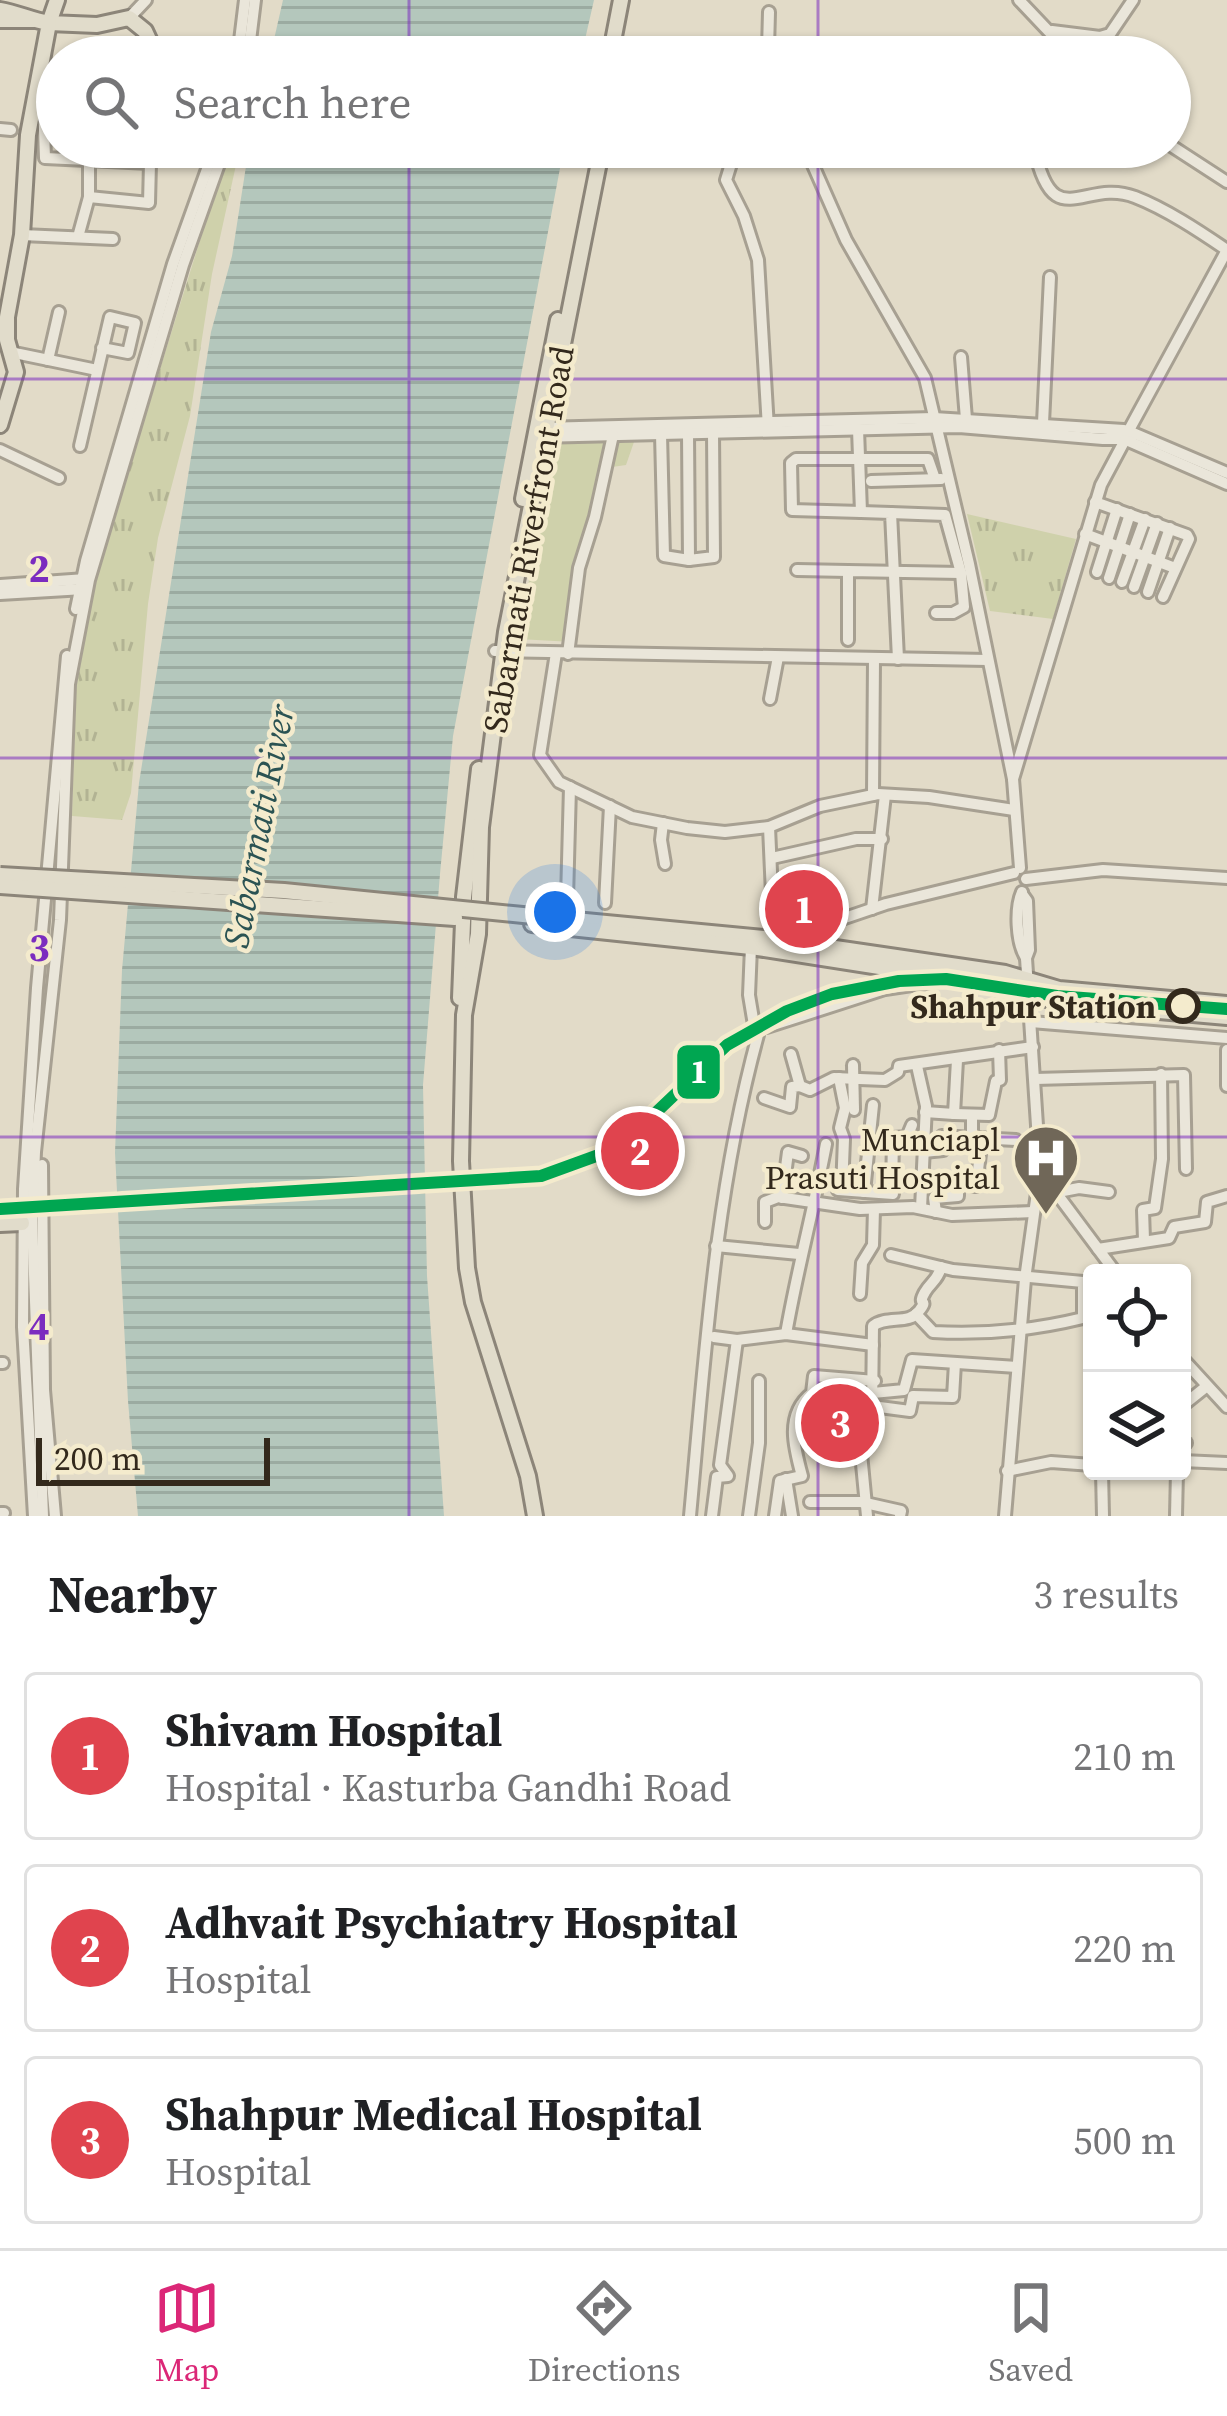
<!DOCTYPE html>
<html lang="en">
<head>
<meta charset="utf-8">
<style>
  body { margin:0; font-family:"Source Serif 4",serif; background:#f6f6f6; color:#202124 }
  .controls { position:absolute; right:36px; bottom:36px; display:grid; overflow:hidden; border-radius:12px; box-shadow:0 3px 9px #0004 }
  .controls button { width:108px; height:108px; display:grid; place-items:center; padding:0; border:0; border-bottom:3px solid #e0e0e0; background:#fff; color:#202124; font:60px sans-serif }
  .scale { position:absolute; left:36px; bottom:30px; width:234px; box-sizing:border-box; padding-left:12px; border:6px solid #33291c; border-top:0; font-size:33px; line-height:42px; white-space:nowrap; color:#33291c; -webkit-text-stroke:9px #f4ebcd; paint-order:stroke }
  .you { position:absolute; left:555px; top:912px; width:42px; height:42px; margin:-30px; border:9px solid #fff; border-radius:50%; background:#1a73e8; box-shadow:0 0 0 18px #1a73e833 }
  .badge { display:grid; place-items:center; width:78px; height:78px; border-radius:50%; background:#db2777; color:#fff; font-size:39px; font-weight:700 }
  .pin { position:absolute; translate:-50% -50%; border:6px solid #fff; box-shadow:0 3px 12px #0006 }
  .list { margin:0; padding:0; list-style:none }
  h2 { display:flex; justify-content:space-between; align-items:center; height:156px; margin:0; padding:0 48px; font-size:51px }
  h2 small { font-size:39px; font-weight:400; color:#757577 }
  .list li { display:grid; grid-template-columns:78px 1fr auto; gap:36px; align-items:center; box-sizing:border-box; height:168px; margin:0 24px 24px; padding:0 24px; border:3px solid #e0e0e0; border-radius:12px }
  .list b { display:block; font-size:45px; white-space:nowrap }
  .list p { margin:0; font-size:39px; white-space:nowrap; color:#757577 }
  .list em { font-size:39px; font-style:normal; color:#757577 }
  .icon { flex:none; width:66px; height:66px; fill:none; stroke:currentColor; stroke-width:2; stroke-linecap:round; stroke-linejoin:round }
  .map { position:relative; flex:none; width:1227px; height:1516px; overflow:hidden }
  .search { position:absolute; background:#fff; box-shadow:0 3px 9px #0004; left:36px; right:36px; top:36px; height:132px; display:flex; align-items:center; gap:30px; box-sizing:border-box; padding:0 42px; border-radius:66px; color:#757577; font-size:45px }
  .sheet { height:732px; background:#fff }
  nav { display:flex; justify-content:space-around; align-items:center; box-sizing:border-box; height:168px; border-top:3px solid #e0e0e0; background:#fff; font-size:33px; color:#757577 }
  nav a { display:grid; justify-items:center; gap:6px }
  nav .on { color:#db2777 }
  .map>svg:first-child { display:block }
</style>
</head>
<body>
<div class="map">
<svg width="1227" height="1516" viewBox="0 0 1227 1516">
  <defs>
    <pattern id="park-tufts" width="24" height="20" patternUnits="userSpaceOnUse" patternTransform="scale(3)"><rect width="24" height="20" fill="#cfd1ab"/><path d="M3 7l-1-3M5 7V3M7 7l1-3M15 17l-1-3M17 17v-4M19 17l1-3" fill="none" stroke="#b2b393"/></pattern>
    <pattern id="water-rules" width="6" height="5" patternUnits="userSpaceOnUse" patternTransform="scale(3)"><rect width="6" height="5" fill="#b4c7bc"/><path d="M0 2.5h6" fill="none" stroke="#9baba1"/></pattern>
  </defs>
  <rect width="100%" height="100%" fill="#e2dbc8"/>
  <path fill="#cfd1ab" d="M555,442H634L626,465L612,467L582,577L573,642L518,639Z"/>
  <g fill="url(#park-tufts)">
    <path d="M227,153L238,156L212,274L190,416L158,538L148,604L131,793L122,820L72,816L76,690L94,582Z"/>
    <path d="M967,514L1076,539L1053,619L990,611Z"/>
  </g>
  <g fill="url(#water-rules)">
    <path d="M283,0H594L581,57H270Z"/>
    <path d="M249,147H564L453,736L440,874L423,1085L427,1276L444,1516H138L128,1401L115,1153L122,970L139,783L211,332L232,256Z"/>
  </g>
  <g fill="none" stroke-linecap="round" stroke-linejoin="round">
    <g stroke="#a7a092" stroke-width="16">
      <g id="minor">
        <path d="M1019,0L1073,57"/>
        <path d="M769,12L768,49L772,57"/>
        <path d="M129,18L146,0"/>
        <path d="M1052,31L1100,37L1110,34L1133,0"/>
        <path d="M238,57L245,0"/>
        <path d="M248,57L255,0"/>
        <path d="M43,100L45,158L150,163L151,147"/>
        <path d="M0,129L11,130"/>
        <path d="M1170,145L1227,182"/>
        <path d="M745,147L734,154L726,180L744,216L758,260L768,428"/>
        <path d="M805,147L846,240L925,378L969,564L1013,779"/>
        <path d="M1034,147C1053,238 1084,177 1135,197C1166,209 1199,231 1227,250L1129,430"/>
        <path d="M89,160V197L149,203L150,163"/>
        <path d="M22,235L113,239"/>
        <path d="M78,237L89,197"/>
        <path d="M10,352L97,370"/>
        <path d="M961,357L966,419"/>
        <path d="M48,360L59,312"/>
        <path d="M1043,423L1050,277"/>
        <path d="M541,428L934,418L1124,430"/>
        <path d="M858,429C859,457 860,484 861,512L792,510L791,463L796,459H928L935,479"/>
        <path d="M1131,432L1227,473"/>
        <path d="M688,433L689,560L714,557L713,432"/>
        <path d="M661,434L664,556L689,560"/>
        <path d="M537,437L959,427L1103,439H1123L1122,431H1130V439H1123"/>
        <path d="M1126,440L1227,484"/>
        <path d="M80,446L110,317L135,323L128,353L102,348"/>
        <path d="M0,450L59,478"/>
        <path d="M871,481L941,479"/>
        <path d="M1095,502L1187,535L1189,539L1163,597"/>
        <path d="M861,512L891,513L898,659"/>
        <path d="M891,513L945,515L961,573L964,607L953,613H936"/>
        <path d="M1085,534L1175,568"/>
        <path d="M797,570L848,571"/>
        <path d="M1097,572L1117,509"/>
        <path d="M1109,578L1130,514"/>
        <path d="M1122,582L1145,519"/>
        <path d="M0,585L86,579"/>
        <path d="M1134,587L1157,523"/>
        <path d="M1148,592L1170,528"/>
        <path d="M0,594L84,589"/>
        <path d="M76,609L86,561L173,264L215,147"/>
        <path d="M848,640V571L961,573"/>
        <path d="M495,651L988,660"/>
        <path d="M556,653L540,755L559,782L632,817L687,828L725,832L769,827L820,806L878,794L929,797L1014,810"/>
        <path d="M568,654L579,568L595,517L613,435"/>
        <path d="M770,699L778,657"/>
        <path d="M873,795L874,659"/>
        <path d="M663,823L661,840L665,864"/>
        <path d="M769,827L774,939"/>
        <path d="M772,858L856,839H882"/>
        <path d="M1020,868L1013,779L1101,485L1125,440"/>
        <path d="M1026,879L1103,870L1227,878"/>
        <path d="M1022,892C1015,908 1016,942 1026,958"/>
        <path d="M1022,894L1027,901L1029,950L1026,958L1040,1171L1116,1273"/>
        <path d="M567,899L570,787"/>
        <path d="M605,903L610,806"/>
        <path d="M872,909L885,795"/>
        <path d="M783,939L886,904L1014,873"/>
        <path d="M751,947L749,995L754,1025"/>
        <path d="M1031,1022L1227,1038"/>
        <path d="M767,1027L885,989L945,980"/>
        <path d="M1227,1050V1086"/>
        <path d="M853,1065L854,1110"/>
        <path d="M917,1066L926,1106L921,1208"/>
        <path d="M839,1078L845,1108L840,1128L844,1139L842,1190"/>
        <path d="M1035,1079L1184,1075L1186,1169"/>
        <path d="M800,1086L810,1090L834,1078L885,1080L898,1072L899,1066L1033,1047"/>
        <path d="M764,1098L790,1107L792,1087L800,1086L791,1054"/>
        <path d="M925,1112L954,1114L957,1060"/>
        <path d="M954,1114L989,1115L996,1081L1000,1080L999,1050"/>
        <path d="M975,1138L1016,1140"/>
        <path d="M924,1152L943,1150L942,1136L972,1138V1115"/>
        <path d="M42,1165L44,1390L55,1516"/>
        <path d="M838,1190L893,1194"/>
        <path d="M864,1192L873,1105"/>
        <path d="M892,1192L893,1138L907,1137L912,1125"/>
        <path d="M1058,1192L1079,1188L1109,1192"/>
        <path d="M782,1198L788,1152L802,1156"/>
        <path d="M936,1212L934,1198L958,1196V1183L976,1186L982,1138"/>
        <path d="M765,1222V1202L778,1197L860,1209L913,1207L952,1215L1033,1212"/>
        <path d="M1144,1240L1143,1210L1155,1208L1162,1159L1161,1074"/>
        <path d="M716,1246L799,1254"/>
        <path d="M1098,1249L1169,1238L1174,1227L1205,1222L1207,1202L1227,1196"/>
        <path d="M891,1255L953,1270L1083,1282V1318C1034,1330 985,1335 933,1332L916,1314"/>
        <path d="M860,1294L862,1263L873,1245L874,1209"/>
        <path d="M786,1334C797,1270 814,1208 826,1144"/>
        <path d="M737,1340L786,1334L873,1345"/>
        <path d="M1182,1358L1227,1407"/>
        <path d="M0,1363H3"/>
        <path d="M873,1393L904,1390L912,1360L1017,1367"/>
        <path d="M872,1406L910,1411L913,1396L953,1397L955,1363"/>
        <path d="M1182,1406L1207,1386"/>
        <path d="M1182,1443H1186"/>
        <path d="M1182,1461L1227,1463"/>
        <path d="M1007,1471L1051,1462L1092,1465"/>
        <path d="M1102,1471L1103,1516"/>
        <path d="M786,1479L792,1516"/>
        <path d="M810,1502H861L901,1511L900,1516"/>
        <path d="M0,1513H4"/>
        <path d="M34,1516L23,1327L24,1189L37,988L67,656"/>
        <path d="M43,1516L32,1220L35,1152L60,920L69,684L89,580L183,265L225,147"/>
        <path d="M690,1516C705,1355 715,1192 758,1035"/>
        <path d="M712,1516L717,1477L728,1476L720,1465L737,1340L714,1337"/>
        <path d="M749,1516L759,1443V1381"/>
        <path d="M775,1516L780,1481L802,1476C794,1447 785,1414 812,1393L814,1376L875,1381"/>
        <path d="M867,1516L860,1443L872,1411L873,1326C887,1315 909,1325 919,1311C930,1297 916,1308 925,1292C931,1282 938,1280 941,1267"/>
        <path d="M1005,1516L1025,1279L1040,1171"/>
        <path d="M1176,1516L1177,1471"/>
      </g>
    </g>
    <g stroke="#8c8579" stroke-width="20">
      <g id="major">
        <path d="M57,0L49,23L97,25L129,18L145,31L157,57"/>
        <path d="M0,10C18,13 31,20 49,23L28,135L22,235L7,317V340L16,372L0,425"/>
        <path d="M0,20H34"/>
        <path d="M610,57L621,0"/>
        <path d="M523,499L558,320"/>
        <path d="M533,916L774,939L1005,973L1059,989L1227,1004"/>
        <path d="M532,924L751,947L1001,986L1057,1002L1227,1017"/>
        <path d="M460,998L464,897L479,769"/>
        <path d="M0,1224L22,1223"/>
        <path d="M535,1516L528,1476L473,1302L467,1268L461,1161L464,1015L478,934L481,827L506,632L602,147"/>
      </g>
    </g>
    <use href="#minor" stroke="#eae6da" stroke-width="10"/>
    <use href="#major" stroke="#e1dccb" stroke-width="14"/>
    <g stroke="#8c8579" stroke-width="20" stroke-linecap="butt">
      <g id="major-bridge">
        <path d="M0,875L284,891L533,916"/>
        <path d="M0,886L455,918"/>
      </g>
    </g>
    <use href="#major-bridge" stroke="#e1dccb" stroke-width="14"/>
    <g stroke="#f4ebcd" stroke-width="21">
      <path id="metro-1" d="M0,1209L541,1176L607,1152L647,1121L727,1045L787,1011L832,994L899,981L946,979L1057,996L1227,1009"/>
    </g>
    <use href="#metro-1" stroke="#00a651" stroke-width="12"/>
  </g>
  <path fill="none" stroke="#7b2cbf" stroke-width="3" stroke-opacity="0.55" d="M409,0V57M818,0V57M409,147V1516M818,147V1516M0,379H1227M0,758H1227M0,1137H1227"/>
  <defs>
    <g id="hospital-pin" transform="scale(3.45)"><path d="M0 17L-7.5 6A9.5 9.5 0 1 1 7.5 6Z" fill="#706758" stroke="#f4ebcd"/><path d="M-5-5h3v3.5h4V-5h3V5h-3V1.5h-4V5h-3Z" fill="#fff"/></g>
  </defs>
  <g fill-rule="evenodd">
    <use href="#hospital-pin" x="1046" y="1158"/>
  </g>
  <circle fill="#f4ebcd" stroke="#33291c" stroke-width="6" cx="1183" cy="1006" r="15"/>
  <g text-anchor="middle" stroke-width="9" stroke-linejoin="round" paint-order="stroke">
    <g font-size="33" fill="#33291c" stroke="#f4ebcd">
      <text transform="translate(528 539) rotate(-80)" y="12">Sabarmati Riverfront Road</text>
    </g>
    <g font-size="33" font-weight="bold" fill="#33291c" stroke="#f4ebcd" text-anchor="end">
      <text x="1156" y="1018">Shahpur Station</text>
    </g>
    <g font-size="33" fill="#33291c" stroke="#f4ebcd" text-anchor="end">
      <text x="1000" y="1151">Munciapl<tspan x="1000" dy="38">Prasuti Hospital</tspan></text>
    </g>
    <g font-size="36" font-style="italic" fill="#2b5353" stroke="#f4ebcd">
      <text transform="translate(258 826) rotate(-79)" y="13">Sabarmati River</text>
    </g>
  </g>
  <g font-size="39" text-anchor="middle" font-weight="bold" fill="#7b2cbf" stroke="#f4ebcd" stroke-width="9" stroke-linejoin="round" paint-order="stroke">
    <text x="39" y="582">2</text>
    <text x="39" y="961">3</text>
    <text x="39" y="1340">4</text>
  </g>
  <rect stroke="#f4ebcd" stroke-width="4.5" x="675" y="1043" width="47" height="58" rx="12" fill="#00a651"/>
  <g font-size="33" text-anchor="middle" font-weight="bold" fill="#fff">
    <text x="699" y="1083">1</text>
  </g>
</svg>
<div class="controls">
<button><svg class="icon" aria-label="locate" viewBox="0 0 24 24"><circle cx="12" cy="12" r="6"/><path d="M12 2v4M12 18v4M2 12h4M18 12h4"/></svg></button>
<button><svg class="icon" aria-label="layers" viewBox="0 0 24 24"><path d="M12 4l9 5-9 5-9-5zM3 14l9 5 9-5"/></svg></button>
</div>
<div class="scale">200 m</div>
<div class="you"></div>
<div class="pin badge" style="left:804px;top:909px;background:#e0444e">1</div>
<div class="pin badge" style="left:640px;top:1151px;background:#e0444e">2</div>
<div class="pin badge" style="left:840px;top:1423px;background:#e0444e">3</div>
<div class="search"><svg class="icon" aria-label="search" viewBox="0 0 24 24"><circle cx="10" cy="10" r="6"/><path d="M15 15l6 6"/></svg>Search here</div>
</div>
<section class="sheet">
<h2>Nearby<small>3 results</small></h2>
<ul class="list">
<li><span class="badge" style="background:#e0444e">1</span><div><b>Shivam Hospital</b><p>Hospital · Kasturba Gandhi Road</p></div><em>210 m</em></li>
<li><span class="badge" style="background:#e0444e">2</span><div><b>Adhvait Psychiatry Hospital</b><p>Hospital</p></div><em>220 m</em></li>
<li><span class="badge" style="background:#e0444e">3</span><div><b>Shahpur Medical Hospital</b><p>Hospital</p></div><em>500 m</em></li>
</ul>
</section>
<nav>
<a class="on"><svg class="icon" aria-label="map" viewBox="0 0 24 24"><path d="M3 6l6-2 6 2 6-2v14l-6 2-6-2-6 2zM9 4v14M15 6v14"/></svg>Map</a>
<a><svg class="icon" aria-label="directions" viewBox="0 0 24 24"><path d="M12 3l9 9-9 9-9-9zM9 14v-3h6M13 9l2 2-2 2"/></svg>Directions</a>
<a><svg class="icon" aria-label="saved" viewBox="0 0 24 24"><path d="M7 4h10v16l-5-4-5 4z"/></svg>Saved</a>
</nav>
</body>
</html>
